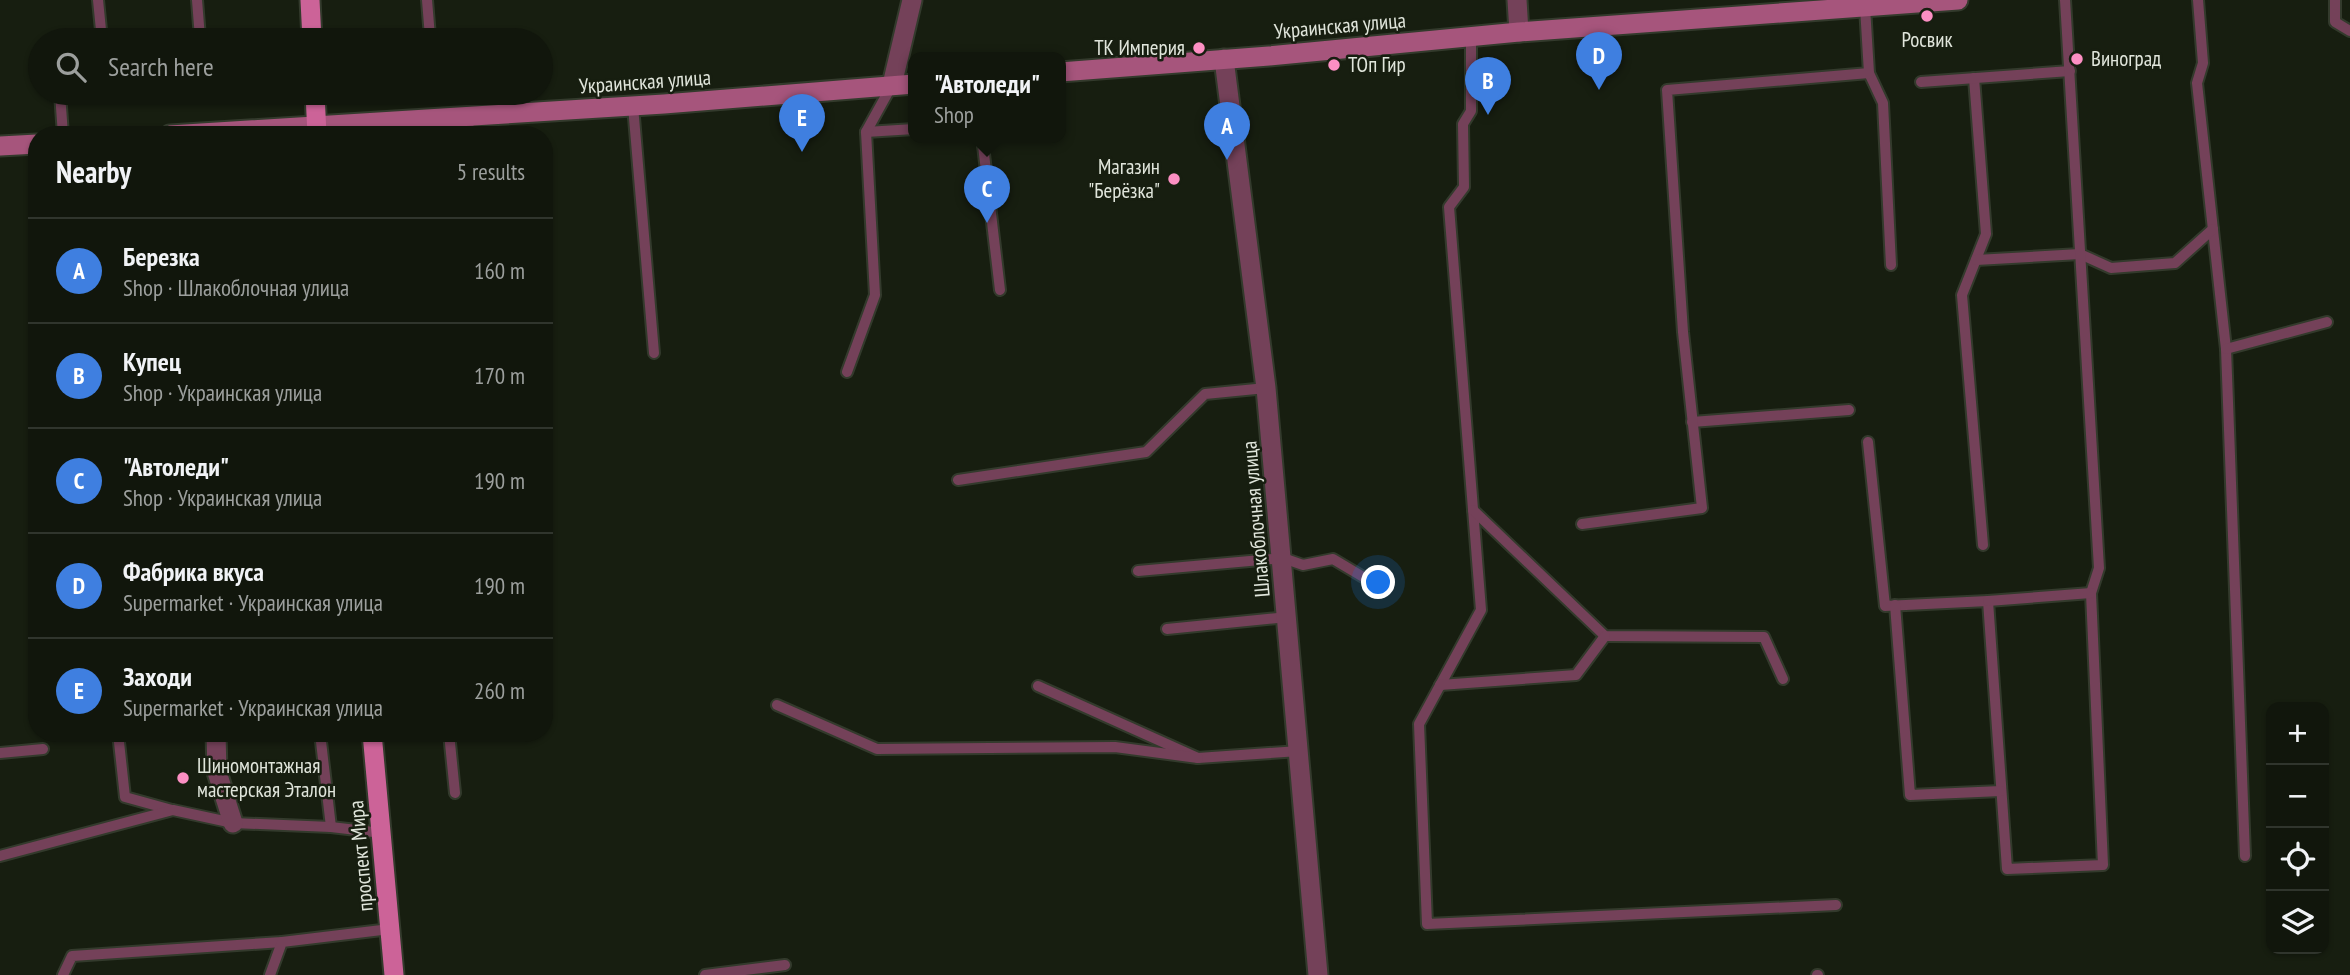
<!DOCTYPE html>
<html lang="en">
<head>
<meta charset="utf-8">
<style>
  body { margin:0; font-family:"PT Sans Narrow",sans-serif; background:#1e231a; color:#f1f3f6 }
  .controls { position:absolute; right:21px; bottom:21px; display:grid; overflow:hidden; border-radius:14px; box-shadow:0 2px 5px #0004 }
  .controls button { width:63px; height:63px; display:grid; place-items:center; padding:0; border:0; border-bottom:2px solid #30352d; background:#11160c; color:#f1f3f6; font:35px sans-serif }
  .you { position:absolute; left:1379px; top:583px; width:24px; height:24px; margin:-18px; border:5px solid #fff; border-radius:50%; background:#1a73e8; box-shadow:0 0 0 10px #1a73e833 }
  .badge { display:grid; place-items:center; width:46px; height:46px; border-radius:50%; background:#0b8043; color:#fff; font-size:23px; font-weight:700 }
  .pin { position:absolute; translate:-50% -58px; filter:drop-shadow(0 2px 4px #0008) }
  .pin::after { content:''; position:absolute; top:37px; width:24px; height:21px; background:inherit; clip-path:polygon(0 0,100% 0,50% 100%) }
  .popup { position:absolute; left:908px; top:52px; width:158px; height:91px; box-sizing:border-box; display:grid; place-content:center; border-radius:14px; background:#11160c; filter:drop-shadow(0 2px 5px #0005); font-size:23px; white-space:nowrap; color:#9c9f9d }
  .popup b { font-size:26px; color:#f1f3f6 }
  .popup::after { content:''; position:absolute; left:50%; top:100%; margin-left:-14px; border:14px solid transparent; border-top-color:#11160c }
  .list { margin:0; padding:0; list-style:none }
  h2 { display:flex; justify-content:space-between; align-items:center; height:91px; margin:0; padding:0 28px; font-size:30px }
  h2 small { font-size:23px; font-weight:400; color:#9c9f9d }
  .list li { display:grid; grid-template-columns:46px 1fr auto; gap:21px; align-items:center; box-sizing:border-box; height:105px; padding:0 28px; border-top:2px solid #30352d }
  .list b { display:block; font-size:26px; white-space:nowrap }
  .list p { margin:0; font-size:23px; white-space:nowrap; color:#9c9f9d }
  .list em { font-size:23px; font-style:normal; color:#9c9f9d }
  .icon { flex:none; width:38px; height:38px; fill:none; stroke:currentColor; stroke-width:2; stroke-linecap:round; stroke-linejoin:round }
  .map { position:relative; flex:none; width:2350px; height:975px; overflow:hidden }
  .search { position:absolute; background:#11160c; box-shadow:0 2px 5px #0004; left:28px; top:28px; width:525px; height:77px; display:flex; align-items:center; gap:18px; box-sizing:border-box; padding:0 24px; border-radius:38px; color:#9c9f9d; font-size:26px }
  .panel { position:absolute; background:#11160c; box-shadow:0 2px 5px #0004; left:28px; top:126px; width:525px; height:616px; border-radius:28px }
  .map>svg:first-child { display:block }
</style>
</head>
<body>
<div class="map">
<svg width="2350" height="975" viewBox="0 0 2350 975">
  <rect width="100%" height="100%" fill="#171e10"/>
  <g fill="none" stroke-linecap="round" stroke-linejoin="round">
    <g stroke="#333a2c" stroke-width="14">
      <g id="service">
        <path d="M98,0L102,40"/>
        <path d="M427,0L430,37"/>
        <path d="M2198,0L2203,63L2197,83L2226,349L2245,856"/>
        <path d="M2335,0V22L2350,31"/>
        <path d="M1471,37V111L1463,124L1464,187L1449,207L1481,610L1419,724L1427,924L1836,905"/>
        <path d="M160,40L200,38L197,0"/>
        <path d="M1869,73L1883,103L1891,265"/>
        <path d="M1974,78L1986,234L1962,295L1983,545"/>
        <path d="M1921,82L2070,71"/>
        <path d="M60,93L63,135"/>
        <path d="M633,106L654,353"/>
        <path d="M468,116L469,135"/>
        <path d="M866,132L914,129"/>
        <path d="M982,137L1000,290"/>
        <path d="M1976,260L2080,254L2111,268L2175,263L2213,229"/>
        <path d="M2226,349L2327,322"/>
        <path d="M847,372L875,295L866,132L892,85"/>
        <path d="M1692,422L1849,410"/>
        <path d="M1868,442L1885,606L1988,601L2007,869L2103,865L2091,593L2099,568L2065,0"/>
        <path d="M958,480L1146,452L1205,394L1266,388"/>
        <path d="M1473,510L1605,636L1764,637L1783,679"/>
        <path d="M1582,524L1702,508L1683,332L1667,90L1869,73L1865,7"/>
        <path d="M1138,571L1283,558L1303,565L1333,559L1380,587"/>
        <path d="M1988,601L2091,593"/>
        <path d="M1895,605L1910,795L2001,791"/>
        <path d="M1167,629L1288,617"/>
        <path d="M1440,685L1576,675L1605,636"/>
        <path d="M1038,686L1198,758L1299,751"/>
        <path d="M777,705L877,749L1115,747L1198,758"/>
        <path d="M118,733L125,797L172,810"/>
        <path d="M320,733L331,827"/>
        <path d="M449,733L455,793"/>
        <path d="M0,753L43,749"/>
        <path d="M0,856L173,810L233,823L331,827L382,833"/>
        <path d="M63,975L72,956L282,942"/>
        <path d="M270,975L282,942L390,929"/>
        <path d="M705,975L785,965"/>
        <path d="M1817,975H1818"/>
      </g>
    </g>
    <g stroke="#333a2c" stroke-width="23">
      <g id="minor">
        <path d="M1224,59L1266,388L1318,975"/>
        <path d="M892,85L912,0"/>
        <path d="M216,733L217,772L233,823"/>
      </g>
    </g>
    <g stroke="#333a2c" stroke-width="23">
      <path id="tertiary" d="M1517,0L1519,32"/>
    </g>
    <g stroke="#333a2c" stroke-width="23">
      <g id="secondary">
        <path d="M1060,72L1269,56L1519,32L1958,0"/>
        <path d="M170,135L664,104L914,84"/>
        <path d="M0,146L37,144"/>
      </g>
    </g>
    <g stroke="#333a2c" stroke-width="23">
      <g id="primary">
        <path d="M310,0L312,40"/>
        <path d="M315,93L317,135"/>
        <path d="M372,733L394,975"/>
      </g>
    </g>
    <use href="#service" stroke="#744159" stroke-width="10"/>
    <use href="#minor" stroke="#744159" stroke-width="19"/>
    <use href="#tertiary" stroke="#744159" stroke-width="19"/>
    <use href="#secondary" stroke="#a6557c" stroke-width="19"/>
    <use href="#primary" stroke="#cc6398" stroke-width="19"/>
  </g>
  <g fill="#fc8fc3" stroke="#171e10" stroke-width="2.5">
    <circle cx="1927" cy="16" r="7"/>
    <circle cx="1199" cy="48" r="7"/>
    <circle cx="2077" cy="59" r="7"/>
    <circle cx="1334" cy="65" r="7"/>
    <circle cx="1174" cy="179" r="7"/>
    <circle cx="183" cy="778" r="7"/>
  </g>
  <g text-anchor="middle" stroke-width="5" stroke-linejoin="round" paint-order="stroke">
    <g font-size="21" fill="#e0e5db" stroke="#171e10">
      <text transform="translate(1340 26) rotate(-5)" y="7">Украинская улица</text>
      <text transform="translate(645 82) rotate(-4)" y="7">Украинская улица</text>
      <text transform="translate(1256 519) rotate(-95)" y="7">Шлакоблочная улица</text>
      <text transform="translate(361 856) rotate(-95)" y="7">проспект Мира</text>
    </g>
    <g font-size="21" fill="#e0e5db" stroke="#171e10" text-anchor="start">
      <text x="1927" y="47" text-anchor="middle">Росвик</text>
      <text x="1185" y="55" text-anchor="end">ТК Империя</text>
      <text x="2091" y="66">Виноград</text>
      <text x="1348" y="72">ТОп Гир</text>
      <text x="1160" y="174" text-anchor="end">Магазин<tspan x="1160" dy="24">"Берёзка"</tspan></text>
      <text x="197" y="773">Шиномонтажная<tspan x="197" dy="24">мастерская Эталон</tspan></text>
    </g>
  </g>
</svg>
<div class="controls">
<button>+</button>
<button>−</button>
<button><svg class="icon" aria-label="locate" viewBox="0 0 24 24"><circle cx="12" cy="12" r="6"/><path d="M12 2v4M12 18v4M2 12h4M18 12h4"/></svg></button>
<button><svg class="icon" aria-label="layers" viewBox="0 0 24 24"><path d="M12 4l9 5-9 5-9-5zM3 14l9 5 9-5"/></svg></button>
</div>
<div class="you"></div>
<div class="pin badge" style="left:1227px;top:160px;background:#3f7fe0">A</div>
<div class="pin badge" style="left:1488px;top:115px;background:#3f7fe0">B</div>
<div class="pin badge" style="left:987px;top:223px;background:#3f7fe0">C</div>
<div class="popup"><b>&quot;Автоледи&quot;</b>Shop</div>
<div class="pin badge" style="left:1599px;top:90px;background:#3f7fe0">D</div>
<div class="pin badge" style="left:802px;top:152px;background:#3f7fe0">E</div>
<div class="search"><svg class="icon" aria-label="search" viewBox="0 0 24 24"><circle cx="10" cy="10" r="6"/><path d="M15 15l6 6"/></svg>Search here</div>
<section class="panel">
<h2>Nearby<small>5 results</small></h2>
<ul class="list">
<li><span class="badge" style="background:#3f7fe0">A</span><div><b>Березка</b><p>Shop · Шлакоблочная улица</p></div><em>160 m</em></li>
<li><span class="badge" style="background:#3f7fe0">B</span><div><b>Купец</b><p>Shop · Украинская улица</p></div><em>170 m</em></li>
<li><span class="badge" style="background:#3f7fe0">C</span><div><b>&quot;Автоледи&quot;</b><p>Shop · Украинская улица</p></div><em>190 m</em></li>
<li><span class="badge" style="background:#3f7fe0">D</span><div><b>Фабрика вкуса</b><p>Supermarket · Украинская улица</p></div><em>190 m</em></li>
<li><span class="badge" style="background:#3f7fe0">E</span><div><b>Заходи</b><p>Supermarket · Украинская улица</p></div><em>260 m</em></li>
</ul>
</section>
</div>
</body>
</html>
